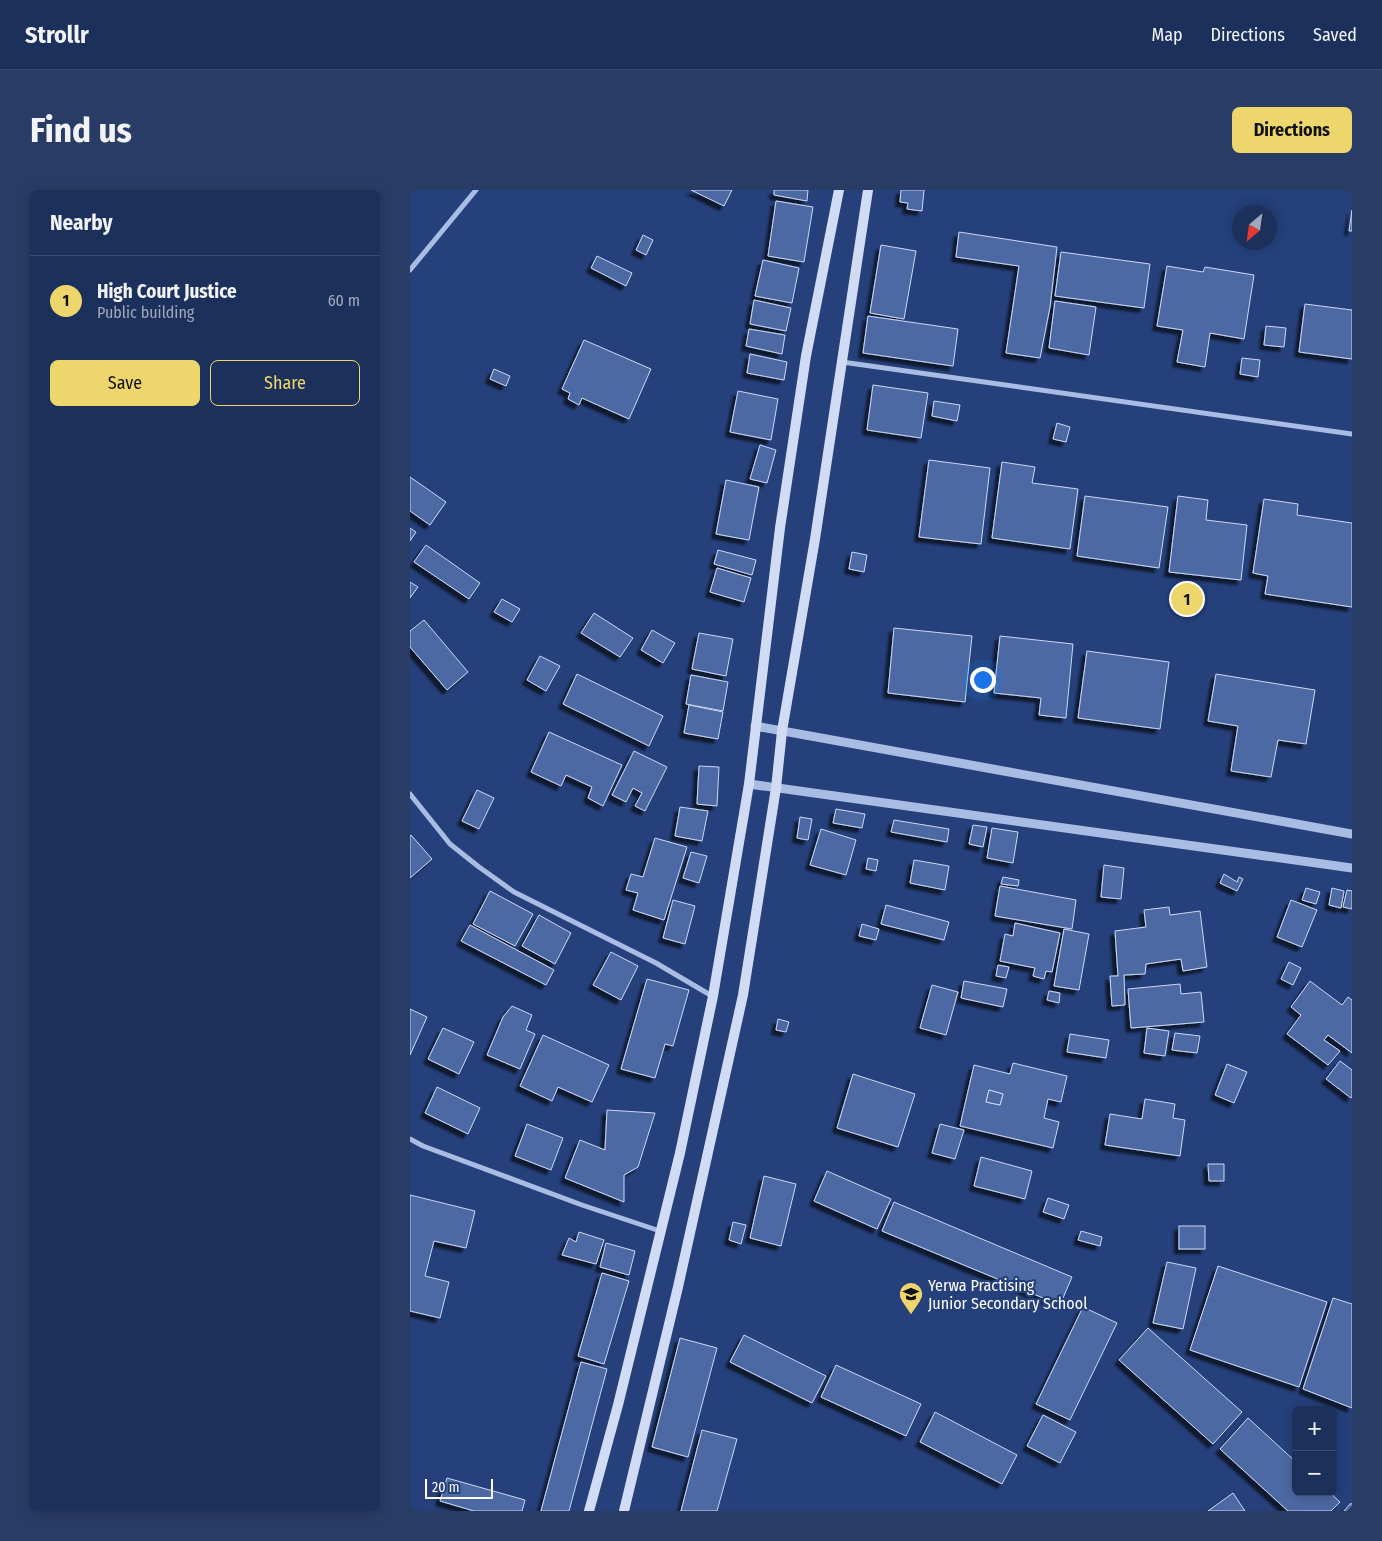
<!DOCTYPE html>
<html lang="en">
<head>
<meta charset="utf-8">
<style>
  body { margin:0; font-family:"Fira Sans Condensed",sans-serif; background:#293c65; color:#f1f3f6 }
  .controls { position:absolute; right:15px; bottom:15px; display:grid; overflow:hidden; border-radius:8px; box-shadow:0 2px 12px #0003 }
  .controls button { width:45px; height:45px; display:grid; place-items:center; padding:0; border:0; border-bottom:1px solid #3a4b72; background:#1c305c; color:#f1f3f6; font:25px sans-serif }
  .compass { position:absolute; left:822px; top:15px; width:45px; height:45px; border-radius:50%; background:#1c305c; box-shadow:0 2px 12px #0003; rotate:209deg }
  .scale { position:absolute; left:15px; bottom:12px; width:68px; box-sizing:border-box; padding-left:5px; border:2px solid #fff; border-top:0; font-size:14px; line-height:18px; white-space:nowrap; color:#fff; -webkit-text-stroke:4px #25407a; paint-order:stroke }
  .you { position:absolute; left:572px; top:489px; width:18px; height:18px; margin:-12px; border:4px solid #fff; border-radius:50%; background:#1a73e8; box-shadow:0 0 0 8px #1a73e833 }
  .badge { display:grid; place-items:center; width:32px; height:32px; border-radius:50%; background:#edd76d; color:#111; font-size:16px; font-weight:700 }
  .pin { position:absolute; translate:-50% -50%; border:2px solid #fff; box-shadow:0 1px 5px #0006 }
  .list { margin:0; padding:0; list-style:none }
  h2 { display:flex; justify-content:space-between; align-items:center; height:65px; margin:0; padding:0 20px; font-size:21px }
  h2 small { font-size:16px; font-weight:400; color:#a0a9bb }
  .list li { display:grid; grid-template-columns:32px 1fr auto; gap:15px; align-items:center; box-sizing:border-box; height:90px; padding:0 20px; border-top:1px solid #3a4b72 }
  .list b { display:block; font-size:19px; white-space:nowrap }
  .list p { margin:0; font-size:16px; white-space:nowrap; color:#a0a9bb }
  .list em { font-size:16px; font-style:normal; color:#a0a9bb }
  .actions { display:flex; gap:10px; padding:15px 20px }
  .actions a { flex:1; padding:11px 0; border:1px solid #edd76d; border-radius:8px; text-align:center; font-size:18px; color:#edd76d }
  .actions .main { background:#edd76d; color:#111 }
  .map { position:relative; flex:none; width:942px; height:1321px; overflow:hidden; border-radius:8px }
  header { display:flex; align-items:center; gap:30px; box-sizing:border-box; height:70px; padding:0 25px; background:#1c305c; border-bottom:1px solid #3a4b72 }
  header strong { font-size:24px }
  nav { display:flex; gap:28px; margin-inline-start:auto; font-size:18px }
  .intro { display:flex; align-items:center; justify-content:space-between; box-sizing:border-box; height:120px; padding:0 30px }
  h1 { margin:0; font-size:35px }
  .button { padding:12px 22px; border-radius:8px; background:#edd76d; color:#111; font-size:18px; font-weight:700 }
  main { display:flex; gap:30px; padding:0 30px }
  aside { flex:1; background:#1c305c; border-radius:8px; box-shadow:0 2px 12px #0003 }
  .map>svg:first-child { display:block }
</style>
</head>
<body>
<header>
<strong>Strollr</strong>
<nav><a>Map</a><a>Directions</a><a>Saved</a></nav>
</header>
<div class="intro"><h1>Find us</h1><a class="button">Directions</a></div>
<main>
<aside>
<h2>Nearby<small></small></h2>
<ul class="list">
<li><span class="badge">1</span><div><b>High Court Justice</b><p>Public building</p></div><em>60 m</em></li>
</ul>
<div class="actions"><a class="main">Save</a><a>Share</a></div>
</aside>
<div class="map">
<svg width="942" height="1321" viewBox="0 0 942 1321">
  <defs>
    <filter id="shadow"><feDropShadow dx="-4.5" dy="4.5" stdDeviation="1" flood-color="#0009"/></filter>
  </defs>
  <rect width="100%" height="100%" fill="#25407a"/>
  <g fill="#4e69a3" stroke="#cbd8f3" fill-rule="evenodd" filter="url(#shadow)">
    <path d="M281,0H322L314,16Z"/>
    <path d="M364,0H398L397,11L364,5Z"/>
    <path d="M491,0H514L512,21L497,19L498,13L490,12Z"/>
    <path d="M366,11L403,17L394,72L358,66Z"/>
    <path d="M942,20V41H939Z"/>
    <path d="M549,42L647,57L640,117L630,168L596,163L609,76L546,67Z"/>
    <path d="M233,45L243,50L236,65L226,60Z"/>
    <path d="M471,55L506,61L494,129L460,123Z"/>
    <path d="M651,62L740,74L734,118L645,106Z"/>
    <path d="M187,66L222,83L216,96L181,78Z"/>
    <path d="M353,70L389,78L382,113L345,106Z"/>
    <path d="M757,76L793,82L795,77L844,85L834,149L800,143L795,177L767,172L773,140L747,136Z"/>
    <path d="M344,110L381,118L376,141L340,134Z"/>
    <path d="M645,111L686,117L679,165L639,158Z"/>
    <path d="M895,114L942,120V169L889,162Z"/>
    <path d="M458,126L548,139L543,176L453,163Z"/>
    <path d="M856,136L876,138L874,157L854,155Z"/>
    <path d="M339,139L375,145L372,164L336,156Z"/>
    <path d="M174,150L241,179L219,229L172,208L169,215L158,209L160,203L152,199Z"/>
    <path d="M340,164L377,172L374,190L337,183Z"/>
    <path d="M832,168L850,170L848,187L830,184Z"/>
    <path d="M84,179L100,186L96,196L80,189Z"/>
    <path d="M463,195L518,203L511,248L457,240Z"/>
    <path d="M328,201L368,209L361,250L320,242Z"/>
    <path d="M524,211L550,215L547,231L522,226Z"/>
    <path d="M647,233L660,237L656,252L643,249Z"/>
    <path d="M350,255L366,260L357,293L340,289Z"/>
    <path d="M519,270L580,278L571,354L509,347Z"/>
    <path d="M592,272L625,277L622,293L668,299L660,359L582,348Z"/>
    <path d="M0,287L36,312L20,335L0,321Z"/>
    <path d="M316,290L349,297L339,350L306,344Z"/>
    <path d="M675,306L758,317L749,378L667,366Z"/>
    <path d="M768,306L798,310L796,330L837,335L831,390L759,382Z"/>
    <path d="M854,309L888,314L887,325L942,333V417L855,404L858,386L843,383Z"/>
    <path d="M0,338L6,342L0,351Z"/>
    <path d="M16,355L70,393L59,409L4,372Z"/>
    <path d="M308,360L346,370L342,385L304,374Z"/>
    <path d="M442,362L457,365L454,382L439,379Z"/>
    <path d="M307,378L341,388L334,412L300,402Z"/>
    <path d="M0,392L8,397L0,408Z"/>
    <path d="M92,409L110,419L102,432L84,422Z"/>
    <path d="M184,423L223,448L210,467L171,443Z"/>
    <path d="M14,430L58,482L37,500L0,457V441Z"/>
    <path d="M484,438L562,446L555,512L478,503Z"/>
    <path d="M242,440L265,453L253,473L231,460Z"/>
    <path d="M289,443L323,449L316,486L282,479Z"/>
    <path d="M590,446L663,454L656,528L629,525L631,508L584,503Z"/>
    <path d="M677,461L759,472L750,539L668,528Z"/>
    <path d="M130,466L150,476L136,501L117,490Z"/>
    <path d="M167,484L253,526L239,556L153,514Z"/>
    <path d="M806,484L905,500L896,554L868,550L861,587L821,581L828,536L798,531Z"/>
    <path d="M281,485L318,492L313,521L276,514Z"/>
    <path d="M279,515L313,522L308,549L274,543Z"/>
    <path d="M139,542L212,575L193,616L178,608L182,597L156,585L151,596L121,582Z"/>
    <path d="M224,561L257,577L235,621L225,616L232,603L223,598L216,612L202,605Z"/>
    <path d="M289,576L309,577L307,616L287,614Z"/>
    <path d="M67,600L84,608L69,639L52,631Z"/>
    <path d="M270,617L298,621L292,651L265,646Z"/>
    <path d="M426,619L455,624L452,638L423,633Z"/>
    <path d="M390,627L402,629L398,650L387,648Z"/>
    <path d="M484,630L539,639L537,652L481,642Z"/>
    <path d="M563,635L577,637L573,657L559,654Z"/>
    <path d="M582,638L608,642L603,673L577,668Z"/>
    <path d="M411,639L446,650L436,685L400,675Z"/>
    <path d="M1,645L22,669L0,688V646Z"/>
    <path d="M245,648L277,657L254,730L223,720L228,703L216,700L221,684L233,687Z"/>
    <path d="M281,662L297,666L289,693L273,688Z"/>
    <path d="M458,668L468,670L466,681L456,679Z"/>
    <path d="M504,670L539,676L535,700L500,693Z"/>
    <path d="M694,675L714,678L711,709L691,707Z"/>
    <path d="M814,684L827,692L829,687L833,689L827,701L810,693Z"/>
    <path d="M593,687L609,690L608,696L591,694Z"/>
    <path d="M590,696L666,710L662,739L585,726Z"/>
    <path d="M896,698L910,702L906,714L892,710Z"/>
    <path d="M922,698L934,701L931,718L919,715Z"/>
    <path d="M937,700L942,701V719L933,717Z"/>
    <path d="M80,701L123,724L105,756L63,734Z"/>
    <path d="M263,710L285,716L275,754L253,748Z"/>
    <path d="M881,710L907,720L892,757L867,747Z"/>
    <path d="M476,715L539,732L534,750L471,734Z"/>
    <path d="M759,717L760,725L790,721L797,777L773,781L771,769L736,774L735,784L714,785L715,815L702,816L700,786H708L705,741L736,737L734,720Z"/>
    <path d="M129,725L161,743L145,774L112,756Z"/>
    <path d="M605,733L650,743L642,782L636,781L634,789L623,786L625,778L590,771L595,744L603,746Z"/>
    <path d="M452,734L469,739L466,750L449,746Z"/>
    <path d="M60,735L144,780L136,795L51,751Z"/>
    <path d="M654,739L679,744L669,800L644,796Z"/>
    <path d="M201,762L228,776L211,810L183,795Z"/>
    <path d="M879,772L891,778L883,795L871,789Z"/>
    <path d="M588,775L599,777L596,788L586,786Z"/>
    <path d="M237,789L279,800L263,856L255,854L245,888L211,879Z"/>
    <path d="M554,791L597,799L593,817L551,808Z"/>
    <path d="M900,791L932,815L938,807L942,810V863L918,845L914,850L930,861L918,875L877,844L891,825L881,817Z"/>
    <path d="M770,794L771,804L791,802L794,832L721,838L718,799Z"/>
    <path d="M522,795L548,802L536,845L510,838Z"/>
    <path d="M639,801L650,803L649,813L637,810Z"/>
    <path d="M102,816L122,825L116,840L125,844L110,879L77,865L93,827Z"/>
    <path d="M0,819L17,827L0,865Z"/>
    <path d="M368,829L379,832L376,842L366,840Z"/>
    <path d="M33,838L64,852L49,884L18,869Z"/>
    <path d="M737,838L759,841L755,866L734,863Z"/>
    <path d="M765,843L790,846L787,863L762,860Z"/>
    <path d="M660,844L699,850L696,868L657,862Z"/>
    <path d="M133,845L199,875L182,912L148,897L142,911L110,896Z"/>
    <path d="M930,871L942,880V906L941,908L916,889Z"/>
    <path d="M603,873L657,886L651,912L638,909L634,928L649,932L643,958L550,936L564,875L600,884ZM579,900L593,904L590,915L576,912Z"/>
    <path d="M817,874L837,882L824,913L805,905Z"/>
    <path d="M443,884L505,904L488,957L427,938Z"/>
    <path d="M27,897L70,918L58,944L15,923Z"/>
    <path d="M579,900L593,904L590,915L576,912Z"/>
    <path d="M735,909L765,914L763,928L775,930L770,966L695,955L700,924L732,929Z"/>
    <path d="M197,920L245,923L228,977L214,985V1012L155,988L170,950L195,960Z"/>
    <path d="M117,934L153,948L141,980L105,966Z"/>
    <path d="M530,934L554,940L545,969L522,963Z"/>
    <path d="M571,967L622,981L615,1009L564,996Z"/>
    <path d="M798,974H814V991H799Z"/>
    <path d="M417,981L481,1009L467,1039L404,1011Z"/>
    <path d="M354,986L386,994L371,1056L340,1048Z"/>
    <path d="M0,1005L65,1021L56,1058L24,1051L15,1086L39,1092L30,1128L0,1121Z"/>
    <path d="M638,1008L659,1015L654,1029L633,1022Z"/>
    <path d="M484,1012L662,1087L650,1115L472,1041Z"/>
    <path d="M323,1032L336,1035L331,1054L319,1050Z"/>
    <rect x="769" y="1036" width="26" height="23"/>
    <path d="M671,1041L692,1047L690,1056L668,1050Z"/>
    <path d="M169,1042L194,1050L186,1074L152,1065L159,1048L166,1052Z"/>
    <path d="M196,1053L225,1061L219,1085L190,1077Z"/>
    <path d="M757,1072L786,1078L773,1139L743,1133Z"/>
    <path d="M808,1076L917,1112L889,1197L780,1160Z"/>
    <path d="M192,1083L219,1091L194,1174L168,1166Z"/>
    <path d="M923,1108L942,1114V1218L893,1199Z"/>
    <path d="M673,1117L707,1133L660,1230L626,1214Z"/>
    <path d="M738,1138L832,1222L803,1254L709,1170Z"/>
    <path d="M334,1145L416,1186L402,1213L320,1172Z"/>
    <path d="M270,1148L307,1158L278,1267L242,1257Z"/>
    <path d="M171,1172L197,1179L159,1321H131Z"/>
    <path d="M426,1175L511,1214L496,1246L411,1207Z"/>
    <path d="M525,1222L607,1265L592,1294L510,1252Z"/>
    <path d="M633,1225L666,1242L650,1273L617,1256Z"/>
    <path d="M838,1228L886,1272V1302H919L930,1312L921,1321H878L810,1259Z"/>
    <path d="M292,1240L327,1249L307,1321H271Z"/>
    <path d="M37,1288L115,1310L112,1321H64L30,1311Z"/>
    <path d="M823,1303L835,1321H798Z"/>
    <path d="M941,1313L942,1321H934Z"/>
  </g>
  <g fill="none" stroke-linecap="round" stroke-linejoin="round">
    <g stroke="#a8bce4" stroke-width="5">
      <path d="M0,80L66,0"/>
      <path d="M432,172L942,244"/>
      <path d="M0,604L40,654L69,677L104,702L246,773L302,806"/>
      <path d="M0,949L13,956L172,1015L250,1041"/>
    </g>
    <g stroke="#a8bce4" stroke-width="9">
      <path d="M345,536L942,644"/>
      <path d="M339,594L942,678"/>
    </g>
    <g stroke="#d1dcf4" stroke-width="10">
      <path d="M179,1321L208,1215L270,963L303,806L339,594L370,338L396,166L429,0"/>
      <path d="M214,1321L268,1097L333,805L366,598L372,541L405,349L458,0"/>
    </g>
  </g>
  <defs>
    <g id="school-pin" transform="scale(1.25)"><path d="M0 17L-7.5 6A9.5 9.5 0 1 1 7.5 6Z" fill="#edd76d" stroke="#25407a"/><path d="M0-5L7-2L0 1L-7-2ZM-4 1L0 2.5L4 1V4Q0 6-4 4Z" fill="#111"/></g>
  </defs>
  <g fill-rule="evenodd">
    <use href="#school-pin" x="501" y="1104"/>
  </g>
  <g text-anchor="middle" stroke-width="4.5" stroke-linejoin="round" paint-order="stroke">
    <g font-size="16" fill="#fff" stroke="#25407a" text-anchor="start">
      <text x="518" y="1101">Yerwa Practising<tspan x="518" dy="18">Junior Secondary School</tspan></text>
    </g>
  </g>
</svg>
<div class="controls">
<button>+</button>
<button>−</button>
</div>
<svg class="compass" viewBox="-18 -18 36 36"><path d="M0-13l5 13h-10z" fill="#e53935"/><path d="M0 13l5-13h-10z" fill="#a0a9bb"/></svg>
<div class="scale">20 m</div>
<div class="you"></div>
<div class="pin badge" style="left:777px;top:409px">1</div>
</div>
</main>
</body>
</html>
